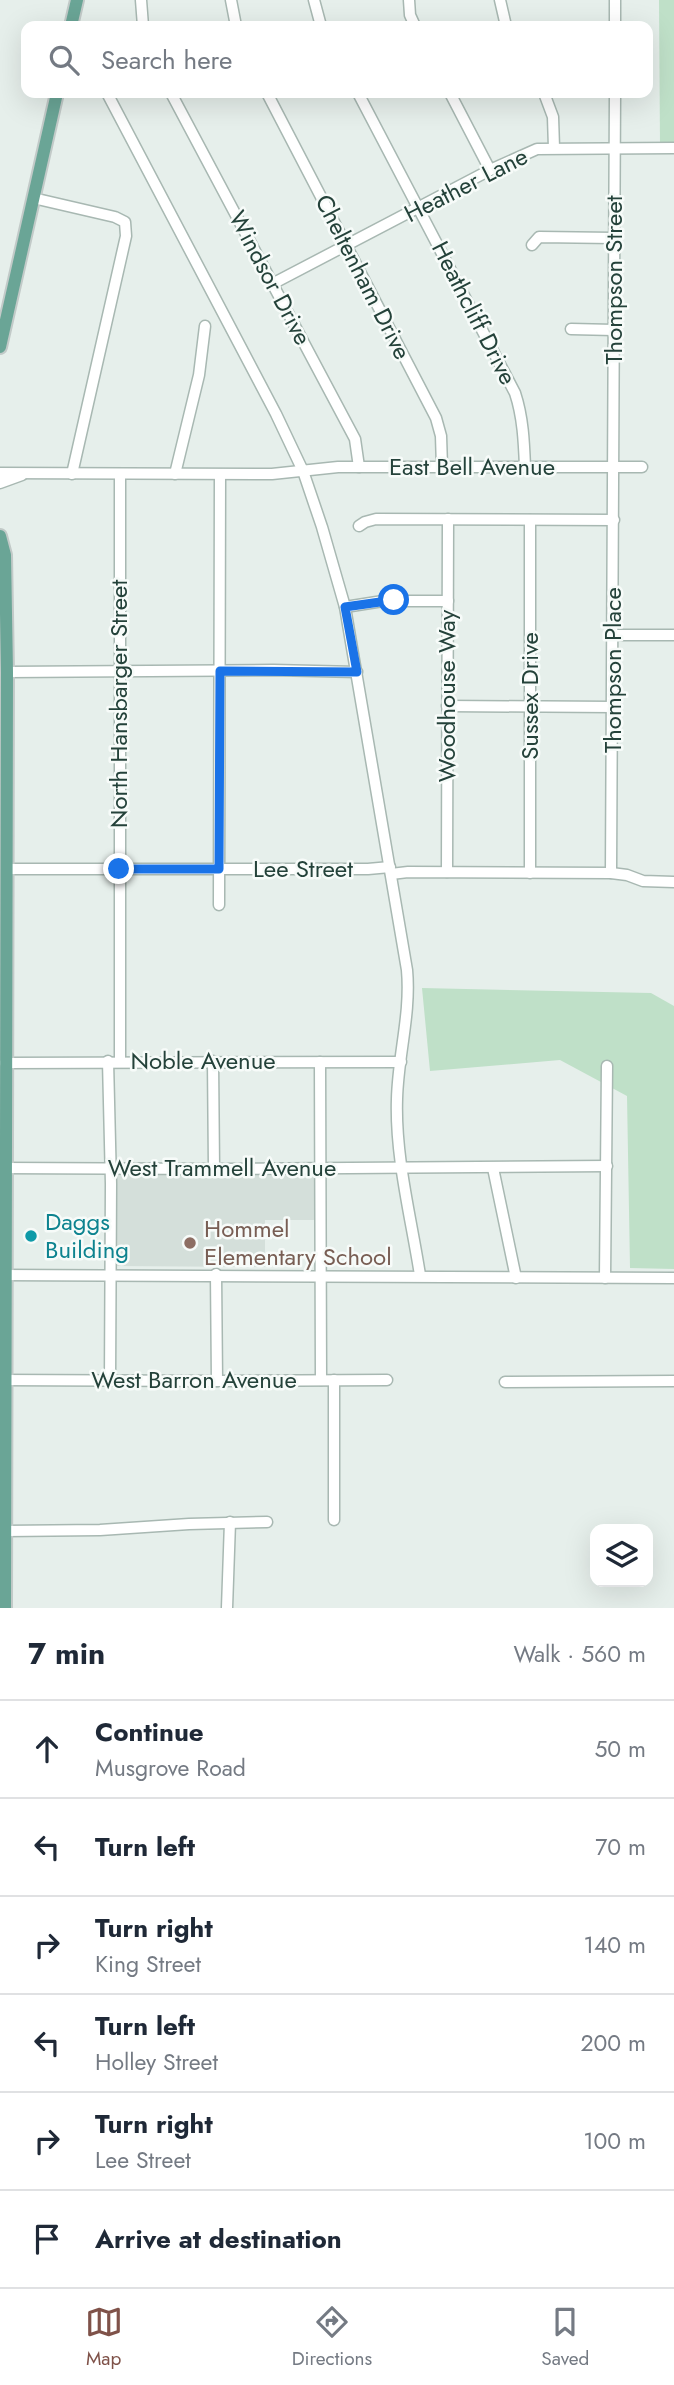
<!DOCTYPE html>
<html lang="en">
<head>
<meta charset="utf-8">
<style>
  body { margin:0; font-family:Jost,sans-serif; background:#f2f2f3; color:#1f2937 }
  .controls { position:absolute; right:21px; bottom:21px; display:grid; overflow:hidden; border-radius:14px; box-shadow:0 7px 28px #0002 }
  .controls button { width:63px; height:63px; display:grid; place-items:center; padding:0; border:0; border-bottom:2px solid #e0e1e3; background:#fff; color:#1f2937; font:35px sans-serif }
  .stop { position:absolute; width:21px; height:21px; margin:-16px; border:5px solid #1a73e8; border-radius:50%; background:#fff }
  .stop.end { background:#1a73e8; border-color:#fff; box-shadow:0 2px 7px #0008 }
  .list { margin:0; padding:0; list-style:none }
  h2 { display:flex; justify-content:space-between; align-items:center; height:91px; margin:0; padding:0 28px; font-size:30px }
  h2 small { font-size:23px; font-weight:400; color:#747a83 }
  .list li { display:grid; grid-template-columns:46px 1fr auto; gap:21px; align-items:center; box-sizing:border-box; height:98px; padding:0 28px; border-top:2px solid #e0e1e3 }
  .list b { display:block; font-size:26px; white-space:nowrap }
  .list p { margin:0; font-size:23px; white-space:nowrap; color:#747a83 }
  .list em { font-size:23px; font-style:normal; color:#747a83 }
  .icon { flex:none; width:38px; height:38px; fill:none; stroke:currentColor; stroke-width:2; stroke-linecap:round; stroke-linejoin:round }
  .map { position:relative; flex:none; width:674px; height:1608px; overflow:hidden }
  .search { position:absolute; background:#fff; box-shadow:0 7px 28px #0002; left:21px; right:21px; top:21px; height:77px; display:flex; align-items:center; gap:18px; box-sizing:border-box; padding:0 24px; border-radius:14px; color:#747a83; font-size:26px }
  .sheet { height:679px; background:#fff }
  nav { display:flex; justify-content:space-around; align-items:center; box-sizing:border-box; height:98px; border-top:2px solid #e0e1e3; background:#fff; font-size:19px; color:#747a83 }
  nav a { display:grid; justify-items:center; gap:4px }
  nav .on { color:#7f5249 }
  .map>svg:first-child { display:block }
</style>
</head>
<body>
<div class="map">
<svg width="674" height="1608" viewBox="0 0 674 1608">
  <rect width="100%" height="100%" fill="#e6efeb"/>
  <path fill="#d4dfda" d="M115,1173L314,1174V1220H265V1267L114,1266Z"/>
  <g fill="#bfe0c8">
    <path d="M659,0H674V145H660Z"/>
    <path d="M422,988L651,993L674,1006V1269L630,1268L627,1096L560,1060L430,1071Z"/>
  </g>
  <g fill="none" stroke-linecap="round" stroke-linejoin="round">
    <g stroke="#a8b8b2" stroke-width="13">
      <g id="minor">
        <path d="M141,0L143,26"/>
        <path d="M231,0L236,26"/>
        <path d="M314,0L321,26"/>
        <path d="M409,0L410,15L415,26"/>
        <path d="M500,0L506,26"/>
        <path d="M615,26V0"/>
        <path d="M107,93L276,414L303,471L322,527L345,607L407,970C411,1014 398,1055 397,1099C395,1157 411,1217 420,1275"/>
        <path d="M171,93L355,439L359,467"/>
        <path d="M267,93L436,418L441,436L442,467"/>
        <path d="M358,93L515,393C523,417 524,442 525,467"/>
        <path d="M450,93L490,170"/>
        <path d="M544,93L553,117L554,148"/>
        <path d="M33,198L115,217L125,222L126,236L72,474"/>
        <path d="M532,245L539,237L614,238"/>
        <path d="M274,283L490,170L537,149L674,148"/>
        <path d="M571,329L614,330"/>
        <path d="M0,473L272,474L338,467H642"/>
        <path d="M175,474L199,375L205,326"/>
        <path d="M0,483L22,475"/>
        <path d="M530,520V873"/>
        <path d="M359,526L365,522L376,519L614,520"/>
        <path d="M345,607L383,601H448"/>
        <path d="M613,635H674"/>
        <path d="M7,672L273,670L357,672"/>
        <path d="M447,706L613,707"/>
        <path d="M7,869H368L390,867"/>
        <path d="M447,872L448,519"/>
        <path d="M611,873L615,93"/>
        <path d="M391,874L408,872L611,873L627,875L643,881L674,882"/>
        <path d="M219,905L220,475"/>
        <path d="M108,1061L111,1184L110,1381"/>
        <path d="M120,1061V474"/>
        <path d="M213,1061L214,1169"/>
        <path d="M320,1062L321,1380"/>
        <path d="M5,1063L401,1062"/>
        <path d="M1,1168L219,1169L607,1166"/>
        <path d="M493,1168L516,1278"/>
        <path d="M216,1274L217,1381"/>
        <path d="M1,1275L674,1278"/>
        <path d="M605,1278L607,1066"/>
        <path d="M0,1380L217,1381L387,1380"/>
        <path d="M334,1380V1520"/>
        <path d="M505,1382L674,1381"/>
        <path d="M5,1531L100,1530L189,1524L267,1522"/>
        <path d="M227,1608L230,1522"/>
      </g>
    </g>
    <g stroke="#c2cac8" stroke-width="16">
      <g id="major">
        <path d="M71,26L77,0"/>
        <path d="M0,347L57,93"/>
        <path d="M0,536L5,555L7,672L5,1608"/>
      </g>
    </g>
    <use href="#minor" stroke="#fff" stroke-width="10"/>
    <use href="#major" stroke="#6aa596" stroke-width="12"/>
  </g>
  <g fill="none" stroke-linecap="round" stroke-linejoin="round">
    <path stroke="#1a73e8" stroke-width="9" d="M119,869H219L220,671L357,672L345,607L394,600"/>
  </g>
  <circle fill="#0f9aa8" stroke="#f7fbf9" stroke-width="2.5" cx="31" cy="1236" r="7"/>
  <circle fill="#8d6e63" stroke="#f7fbf9" stroke-width="2.5" cx="190" cy="1243" r="7"/>
  <g text-anchor="middle" stroke-width="5" stroke-linejoin="round" paint-order="stroke">
    <g font-size="24" fill="#24423a" stroke="#f7fbf9">
      <text transform="translate(466 185) rotate(-27)" y="8">Heather Lane</text>
      <text transform="translate(363 277) rotate(63)" y="8">Cheltenham Drive</text>
      <text transform="translate(270 278) rotate(62)" y="8">Windsor Drive</text>
      <text transform="translate(614 280) rotate(-90)" y="8">Thompson Street</text>
      <text transform="translate(474 313) rotate(63)" y="8">Heathcliff Drive</text>
      <text x="472" y="475">East Bell Avenue</text>
      <text transform="translate(613 670) rotate(-90)" y="8">Thompson Place</text>
      <text transform="translate(447 696) rotate(-90)" y="8">Woodhouse Way</text>
      <text transform="translate(530 696) rotate(-90)" y="8">Sussex Drive</text>
      <text transform="translate(119 704) rotate(-90)" y="8">North Hansbarger Street</text>
      <text x="303" y="877">Lee Street</text>
      <text x="203" y="1069">Noble Avenue</text>
      <text x="222" y="1176">West Trammell Avenue</text>
      <text x="194" y="1388">West Barron Avenue</text>
    </g>
    <g font-size="24" fill="#0d838f" stroke="#f7fbf9" text-anchor="start">
      <text x="45" y="1230">Daggs<tspan x="45" dy="28">Building</tspan></text>
    </g>
    <g font-size="24" fill="#785e54" stroke="#f7fbf9" text-anchor="start">
      <text x="204" y="1237">Hommel<tspan x="204" dy="28">Elementary School</tspan></text>
    </g>
  </g>
</svg>
<div class="controls">
<button><svg class="icon" aria-label="layers" viewBox="0 0 24 24"><path d="M12 4l9 5-9 5-9-5zM3 14l9 5 9-5"/></svg></button>
</div>
<div class="stop" style="left:394px;top:600px"></div>
<div class="stop end" style="left:119px;top:869px"></div>
<div class="search"><svg class="icon" aria-label="search" viewBox="0 0 24 24"><circle cx="10" cy="10" r="6"/><path d="M15 15l6 6"/></svg>Search here</div>
</div>
<section class="sheet">
<h2>7 min<small>Walk · 560 m</small></h2>
<ul class="list">
<li><svg class="icon" aria-label="ahead" viewBox="0 0 24 24"><path d="M12 20V5M6 11l6-6 6 6"/></svg><div><b>Continue</b><p>Musgrove Road</p></div><em>50 m</em></li>
<li><svg class="icon" aria-label="left" viewBox="0 0 24 24"><path d="M17 20v-9H6M10 6l-5 5 5 5"/></svg><div><b>Turn left</b></div><em>70 m</em></li>
<li><svg class="icon" aria-label="right" viewBox="0 0 24 24"><path d="M7 20v-9h11M14 6l5 5-5 5"/></svg><div><b>Turn right</b><p>King Street</p></div><em>140 m</em></li>
<li><svg class="icon" aria-label="left" viewBox="0 0 24 24"><path d="M17 20v-9H6M10 6l-5 5 5 5"/></svg><div><b>Turn left</b><p>Holley Street</p></div><em>200 m</em></li>
<li><svg class="icon" aria-label="right" viewBox="0 0 24 24"><path d="M7 20v-9h11M14 6l5 5-5 5"/></svg><div><b>Turn right</b><p>Lee Street</p></div><em>100 m</em></li>
<li><svg class="icon" aria-label="arrive" viewBox="0 0 24 24"><path d="M6 21V4h12l-3 4 3 4H6"/></svg><div><b>Arrive at destination</b></div></li>
</ul>
</section>
<nav>
<a class="on"><svg class="icon" aria-label="map" viewBox="0 0 24 24"><path d="M3 6l6-2 6 2 6-2v14l-6 2-6-2-6 2zM9 4v14M15 6v14"/></svg>Map</a>
<a><svg class="icon" aria-label="directions" viewBox="0 0 24 24"><path d="M12 3l9 9-9 9-9-9zM9 14v-3h6M13 9l2 2-2 2"/></svg>Directions</a>
<a><svg class="icon" aria-label="saved" viewBox="0 0 24 24"><path d="M7 4h10v16l-5-4-5 4z"/></svg>Saved</a>
</nav>
</body>
</html>
